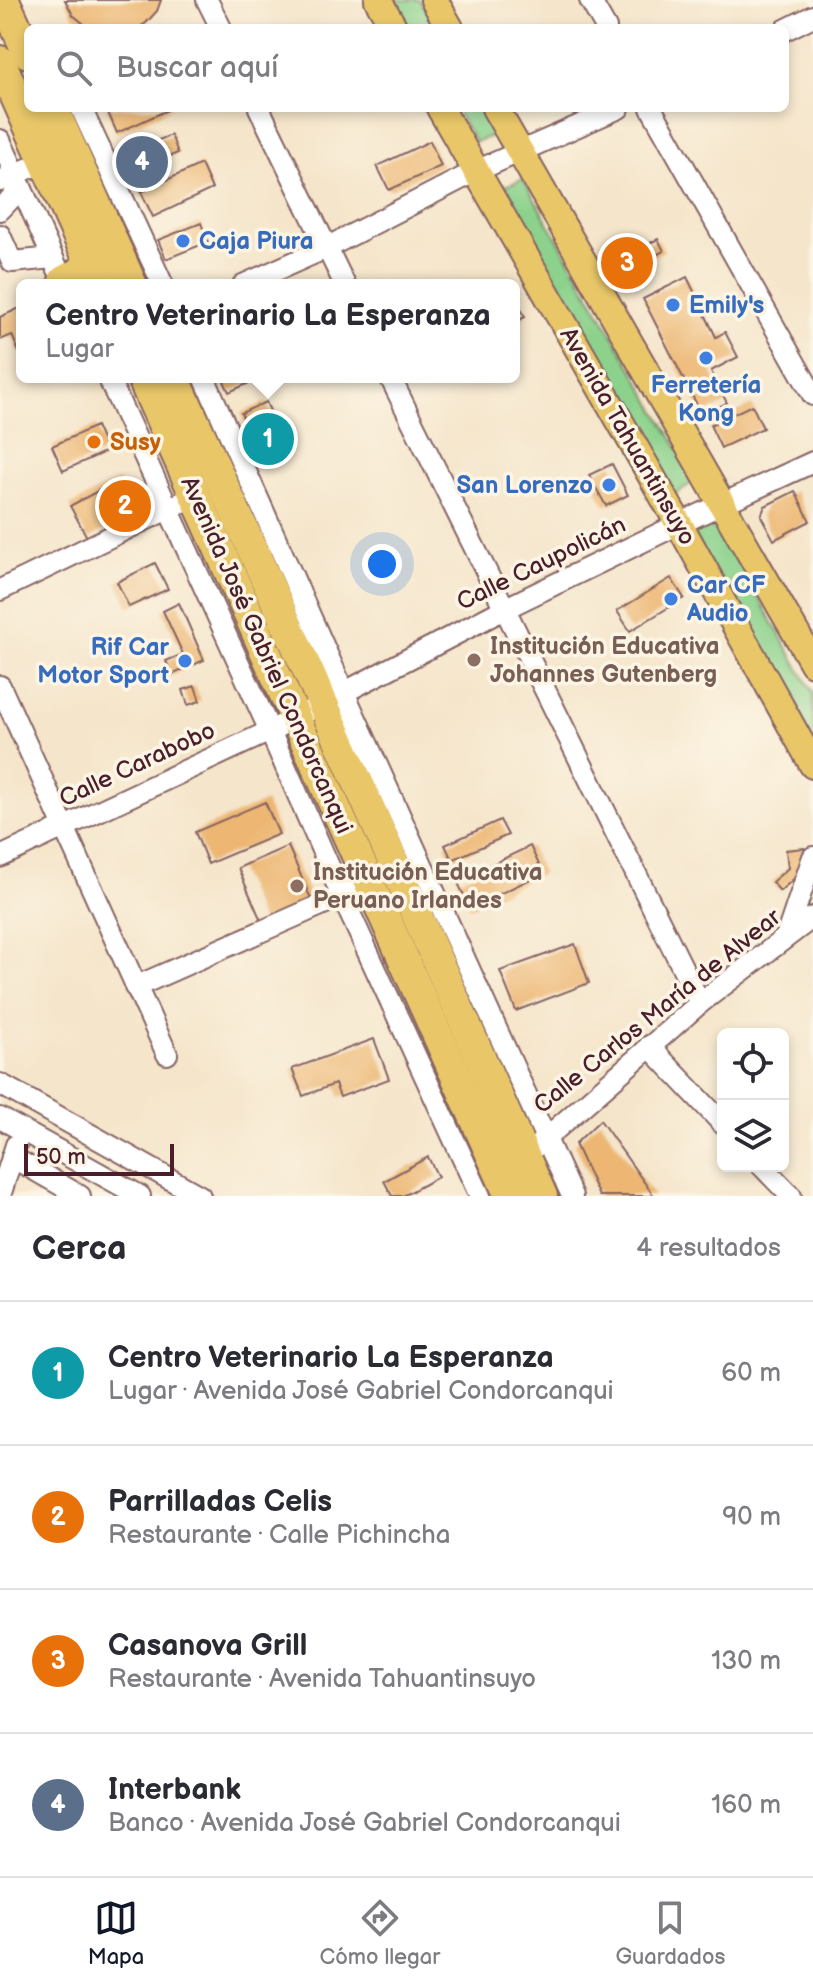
<!DOCTYPE html>
<html lang="es">
<head>
<meta charset="utf-8">
<style>
  body { margin:0; font-family:"Balsamiq Sans",sans-serif; background:#f7f7f7; color:#2b2b33 }
  .controls { position:absolute; right:24px; bottom:24px; display:grid; overflow:hidden; border-radius:12px; box-shadow:0 4px 12px #0003 }
  .controls button { width:72px; height:72px; display:grid; place-items:center; padding:0; border:0; border-bottom:2px solid #e1e1e2; background:#fff; color:#2b2b33; font:40px sans-serif }
  .scale { position:absolute; left:24px; bottom:20px; width:150px; box-sizing:border-box; padding-left:8px; border:4px solid #4a1f2b; border-top:0; font-size:22px; line-height:28px; white-space:nowrap; color:#4a1f2b; -webkit-text-stroke:6px #fcf5e5; paint-order:stroke }
  .you { position:absolute; left:382px; top:564px; width:28px; height:28px; margin:-20px; border:6px solid #fff; border-radius:50%; background:#1a73e8; box-shadow:0 0 0 12px #1a73e833 }
  .badge { display:grid; place-items:center; width:52px; height:52px; border-radius:50%; background:#111827; color:#fff; font-size:26px; font-weight:700 }
  .pin { position:absolute; translate:-50% -50%; border:4px solid #fff; box-shadow:0 2px 8px #0006 }
  .popup { position:absolute; left:16px; top:279px; width:504px; height:104px; box-sizing:border-box; display:grid; place-content:center; border-radius:12px; background:#fff; filter:drop-shadow(0 2px 6px #0005); font-size:26px; white-space:nowrap; color:#7c7c81 }
  .popup b { font-size:30px; color:#2b2b33 }
  .popup::after { content:''; position:absolute; left:50%; top:100%; margin-left:-16px; border:16px solid transparent; border-top-color:#fff }
  .list { margin:0; padding:0; list-style:none }
  h2 { display:flex; justify-content:space-between; align-items:center; height:104px; margin:0; padding:0 32px; font-size:34px }
  h2 small { font-size:26px; font-weight:400; color:#7c7c81 }
  .list li { display:grid; grid-template-columns:52px 1fr auto; gap:24px; align-items:center; box-sizing:border-box; height:144px; padding:0 32px; border-top:2px solid #e1e1e2 }
  .list b { display:block; font-size:30px; white-space:nowrap }
  .list p { margin:0; font-size:26px; white-space:nowrap; color:#7c7c81 }
  .list em { font-size:26px; font-style:normal; color:#7c7c81 }
  .icon { flex:none; width:44px; height:44px; fill:none; stroke:currentColor; stroke-width:2; stroke-linecap:round; stroke-linejoin:round }
  .map { position:relative; flex:none; width:813px; height:1196px; overflow:hidden }
  .search { position:absolute; background:#fff; box-shadow:0 4px 12px #0003; left:24px; right:24px; top:24px; height:88px; display:flex; align-items:center; gap:20px; box-sizing:border-box; padding:0 28px; border-radius:12px; color:#7c7c81; font-size:30px }
  .sheet { height:680px; background:#fff }
  nav { display:flex; justify-content:space-around; align-items:center; box-sizing:border-box; height:112px; border-top:2px solid #e1e1e2; background:#fff; font-size:22px; color:#7c7c81 }
  nav a { display:grid; justify-items:center; gap:4px }
  nav .on { color:#111827 }
  .map>svg:first-child { display:block }
</style>
</head>
<body>
<div class="map">
<svg width="813" height="1196" viewBox="0 0 813 1196">
  <rect width="100%" height="100%" fill="#fcf5e5"/>
  <filter id="ink" filterUnits="userSpaceOnUse"><feTurbulence type="fractalNoise" baseFrequency=".0125" numOctaves="2"/><feDisplacementMap in="SourceGraphic" scale="16" xChannelSelector="R" yChannelSelector="G"/><feConvolveMatrix kernelMatrix="1 2 1 2 8 2 1 2 1" color-interpolation-filters="sRGB"/></filter>
  <filter id="wash" filterUnits="userSpaceOnUse"><feTurbulence type="fractalNoise" baseFrequency=".006" numOctaves="4" result="noise"/><feDisplacementMap in="SourceGraphic" scale="32" xChannelSelector="R" yChannelSelector="G"/><feGaussianBlur stdDeviation="1.8" result="paint"/><feColorMatrix in="noise" values="0 0 0 0 0 0 0 0 0 0 0 0 0 0 0 0 0 1.4 0 .05"/><feComposite in="paint" operator="in"/></filter>
  <g filter="url(#wash)">
    <rect width="100%" height="100%" fill="#f5e5ca"/>
    <g fill="#8cd28c" stroke="#6b785c" stroke-width="2">
      <path d="M393,0H420L436,28H409Z"/>
      <path d="M455,108H482L497,134L475,142Z"/>
      <path d="M523,179L696,480L674,495L497,189Z"/>
      <path d="M717,525L813,693V749L693,533Z"/>
    </g>
    <g id="blocks">
      <g fill="#edb773">
        <path d="M65,0H161L157,11L146,23L138,28H89L73,15Z"/>
        <path d="M106,108H172L117,133Z"/>
        <path d="M171,135L178,153L133,171L126,153Z"/>
        <path d="M430,141L441,166L389,190L377,166Z"/>
        <path d="M201,164L212,189L153,217L141,192Z"/>
        <path d="M201,223L208,242L166,259L158,240Z"/>
        <path d="M658,239L664,251L624,270L618,258Z"/>
        <path d="M687,277L716,337L725,332L738,357L711,371L727,403L702,415L643,299Z"/>
        <path d="M514,295L525,317L514,323Z"/>
        <path d="M22,307V351L19,352L12,335L0,340V317Z"/>
        <path d="M222,377H263L229,392Z"/>
        <path d="M266,402L287,449L262,460L241,413Z"/>
        <path d="M752,405L763,428L721,448L710,425Z"/>
        <path d="M96,426L107,451L63,471L52,446Z"/>
        <path d="M612,464L628,495L606,506L589,475Z"/>
        <path d="M118,480L132,504L127,517L88,539L70,506Z"/>
        <path d="M795,491L810,521L774,540L761,516L765,506Z"/>
        <path d="M155,563L168,589L129,607L117,582Z"/>
        <path d="M671,578L684,598L630,631L617,611Z"/>
        <path d="M179,603L204,660L172,675L166,661L183,654L163,611Z"/>
        <path d="M195,686L200,701L188,705L183,690Z"/>
        <path d="M265,802L279,834L208,864L195,832Z"/>
        <path d="M500,820L508,835L452,860L445,845Z"/>
        <path d="M288,846L312,901L262,923L238,868Z"/>
        <path d="M530,846L543,873L470,908L457,881Z"/>
        <path d="M804,848L806,868L780,891L772,882L788,868L786,850Z"/>
        <path d="M575,944L589,983L516,1011L500,971Z"/>
        <path d="M374,1039L389,1079L340,1097L335,1084L303,1096L292,1069Z"/>
        <path d="M600,1120L654,1196H599L575,1144Z"/>
        <path d="M428,1157L438,1177L403,1196H392L384,1181Z"/>
      </g>
    </g>
  </g>
  <g filter="url(#ink)">
    <use href="#blocks" fill-opacity="0" stroke="#866463" stroke-width="2"/>
    <g fill="none" stroke-linecap="round" stroke-linejoin="round">
      <g stroke="#866463" stroke-width="24">
        <g id="minor">
          <path d="M207,0L221,28"/>
          <path d="M590,0L606,28"/>
          <path d="M785,30L813,16"/>
          <path d="M81,108L163,285"/>
          <path d="M259,108L345,285"/>
          <path d="M651,108L813,395"/>
          <path d="M0,140L65,285"/>
          <path d="M0,181L57,156"/>
          <path d="M0,210L21,188"/>
          <path d="M0,235L12,262L53,258"/>
          <path d="M243,285L326,248L476,171L619,108"/>
          <path d="M108,377L270,731L342,896L480,1196"/>
          <path d="M204,377L344,692L572,1196"/>
          <path d="M390,377L700,1003"/>
          <path d="M0,590L195,496"/>
          <path d="M0,686L167,1054"/>
          <path d="M0,857L270,731L504,609L679,524L813,462"/>
          <path d="M786,937L813,857"/>
          <path d="M135,987L355,890"/>
          <path d="M649,1046L723,1124"/>
          <path d="M0,1084L200,1196"/>
          <path d="M0,1118L140,1196"/>
          <path d="M537,1146L700,1003L813,917"/>
          <path d="M12,1157L80,1196"/>
          <path d="M762,1166L791,1196"/>
          <path d="M0,1196L16,1145"/>
        </g>
      </g>
      <g stroke="#866463" stroke-width="30">
        <g id="major">
          <path d="M378,0L394,28"/>
          <path d="M434,0L450,28"/>
          <path d="M440,108L679,524L813,765"/>
          <path d="M495,108L813,663"/>
        </g>
      </g>
      <g stroke="#866463" stroke-width="34">
        <g id="highway">
          <path d="M4,0L28,53"/>
          <path d="M0,61L100,285"/>
          <path d="M53,108L132,285"/>
          <path d="M64,281L92,266"/>
          <path d="M142,377L510,1196"/>
          <path d="M174,377L323,704L542,1196"/>
        </g>
      </g>
      <use href="#minor" stroke="#fff" stroke-width="20"/>
      <use href="#major" stroke="#e9c769" stroke-width="26"/>
      <use href="#highway" stroke="#e9c769" stroke-width="30"/>
    </g>
  </g>
  <g fill="#3f7fe0" stroke="#fcf5e5" stroke-width="3">
    <circle cx="183" cy="241" r="8"/>
    <circle cx="673" cy="305" r="8"/>
    <circle cx="706" cy="358" r="8"/>
    <circle cx="609" cy="485" r="8"/>
    <circle cx="671" cy="599" r="8"/>
    <circle cx="185" cy="661" r="8"/>
  </g>
  <circle fill="#e8710a" stroke="#fcf5e5" stroke-width="3" cx="94" cy="442" r="8"/>
  <g fill="#8d6e63" stroke="#fcf5e5" stroke-width="3">
    <circle cx="474" cy="660" r="8"/>
    <circle cx="297" cy="886" r="8"/>
  </g>
  <g text-anchor="middle" stroke-width="7" stroke-linejoin="round" paint-order="stroke">
    <g font-size="24" font-weight="bold" fill="#366cbe" stroke="#fcf5e5" text-anchor="start">
      <text x="199" y="249">Caja Piura</text>
      <text x="689" y="313">Emily's</text>
      <text x="706" y="393" text-anchor="middle">Ferretería<tspan x="706" dy="28">Kong</tspan></text>
      <text x="593" y="493" text-anchor="end">San Lorenzo</text>
      <text x="687" y="593">Car CF<tspan x="687" dy="28">Audio</tspan></text>
      <text x="169" y="655" text-anchor="end">Rif Car<tspan x="169" dy="28">Motor Sport</tspan></text>
    </g>
    <g font-size="24" fill="#4a1f2b" stroke="#fcf5e5">
      <text transform="translate(628 436) rotate(60)" y="8">Avenida Tahuantinsuyo</text>
      <text transform="translate(541 563) rotate(-26)" y="8">Calle Caupolicán</text>
      <text transform="translate(267 655) rotate(66)" y="8">Avenida José Gabriel Condorcanqui</text>
      <text transform="translate(137 764) rotate(-25)" y="8">Calle Carabobo</text>
      <text transform="translate(657 1011) rotate(-39)" y="8">Calle Carlos María de Alvear</text>
    </g>
    <g font-size="24" font-weight="bold" fill="#c56008" stroke="#fcf5e5" text-anchor="start">
      <text x="110" y="450">Susy</text>
    </g>
    <g font-size="24" font-weight="bold" fill="#785e54" stroke="#fcf5e5" text-anchor="start">
      <text x="490" y="654">Institución Educativa<tspan x="490" dy="28">Johannes Gutenberg</tspan></text>
      <text x="313" y="880">Institución Educativa<tspan x="313" dy="28">Peruano Irlandes</tspan></text>
    </g>
  </g>
</svg>
<div class="controls">
<button><svg class="icon" aria-label="locate" viewBox="0 0 24 24"><circle cx="12" cy="12" r="6"/><path d="M12 2v4M12 18v4M2 12h4M18 12h4"/></svg></button>
<button><svg class="icon" aria-label="layers" viewBox="0 0 24 24"><path d="M12 4l9 5-9 5-9-5zM3 14l9 5 9-5"/></svg></button>
</div>
<div class="scale">50 m</div>
<div class="you"></div>
<div class="pin badge" style="left:268px;top:439px;background:#0f9aa8">1</div>
<div class="popup"><b>Centro Veterinario La Esperanza</b>Lugar</div>
<div class="pin badge" style="left:125px;top:506px;background:#e8710a">2</div>
<div class="pin badge" style="left:627px;top:263px;background:#e8710a">3</div>
<div class="pin badge" style="left:142px;top:162px;background:#5c6f8a">4</div>
<div class="search"><svg class="icon" aria-label="search" viewBox="0 0 24 24"><circle cx="10" cy="10" r="6"/><path d="M15 15l6 6"/></svg>Buscar aquí</div>
</div>
<section class="sheet">
<h2>Cerca<small>4 resultados</small></h2>
<ul class="list">
<li><span class="badge" style="background:#0f9aa8">1</span><div><b>Centro Veterinario La Esperanza</b><p>Lugar · Avenida José Gabriel Condorcanqui</p></div><em>60 m</em></li>
<li><span class="badge" style="background:#e8710a">2</span><div><b>Parrilladas Celis</b><p>Restaurante · Calle Pichincha</p></div><em>90 m</em></li>
<li><span class="badge" style="background:#e8710a">3</span><div><b>Casanova Grill</b><p>Restaurante · Avenida Tahuantinsuyo</p></div><em>130 m</em></li>
<li><span class="badge" style="background:#5c6f8a">4</span><div><b>Interbank</b><p>Banco · Avenida José Gabriel Condorcanqui</p></div><em>160 m</em></li>
</ul>
</section>
<nav>
<a class="on"><svg class="icon" aria-label="map" viewBox="0 0 24 24"><path d="M3 6l6-2 6 2 6-2v14l-6 2-6-2-6 2zM9 4v14M15 6v14"/></svg>Mapa</a>
<a><svg class="icon" aria-label="directions" viewBox="0 0 24 24"><path d="M12 3l9 9-9 9-9-9zM9 14v-3h6M13 9l2 2-2 2"/></svg>Cómo llegar</a>
<a><svg class="icon" aria-label="saved" viewBox="0 0 24 24"><path d="M7 4h10v16l-5-4-5 4z"/></svg>Guardados</a>
</nav>
</body>
</html>
